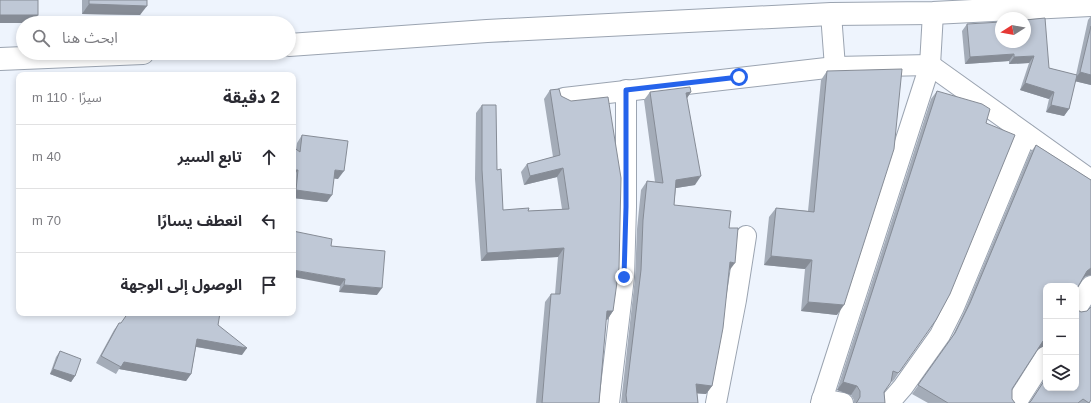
<!DOCTYPE html>
<html lang="ar">
<head>
<meta charset="utf-8">
<style>
  body { margin:0; font-family:Arial,"Noto Sans Arabic",sans-serif; background:#f7f7f7; color:#2b2b33; direction:rtl }
  .controls { position:absolute; right:12px; bottom:12px; display:grid; overflow:hidden; border-radius:8px; box-shadow:0 2px 6px #0003 }
  .controls button { width:36px; height:36px; display:grid; place-items:center; padding:0; border:0; border-bottom:1px solid #e1e1e2; background:#fff; color:#2b2b33; font:20px sans-serif }
  .compass { position:absolute; left:995px; top:12px; width:36px; height:36px; border-radius:50%; background:#fff; box-shadow:0 2px 6px #0003; rotate:259deg }
  .stop { position:absolute; width:12px; height:12px; margin:-9px; border:3px solid #2563eb; border-radius:50%; background:#fff }
  .stop.end { background:#2563eb; border-color:#fff; box-shadow:0 1px 4px #0008 }
  .list { margin:0; padding:0; list-style:none }
  h2 { display:flex; justify-content:space-between; align-items:center; height:52px; margin:0; padding:0 16px; font-size:17px }
  h2 small { font-size:13px; font-weight:400; color:#7c7c81 }
  .list li { display:grid; grid-template-columns:26px 1fr auto; gap:12px; align-items:center; box-sizing:border-box; height:64px; padding:0 16px; border-top:1px solid #e1e1e2 }
  .list b { display:block; font-size:15px; white-space:nowrap }
  .list em { font-size:13px; font-style:normal; color:#7c7c81 }
  .icon { flex:none; width:22px; height:22px; fill:none; stroke:currentColor; stroke-width:2; stroke-linecap:round; stroke-linejoin:round }
  .map { position:relative; flex:none; width:1091px; height:403px; overflow:hidden; direction:ltr }
  .search { position:absolute; background:#fff; box-shadow:0 2px 6px #0003; left:16px; top:16px; width:280px; height:44px; display:flex; align-items:center; gap:10px; box-sizing:border-box; padding:0 14px; border-radius:22px; color:#7c7c81; font-size:15px }
  .panel { position:absolute; background:#fff; box-shadow:0 2px 6px #0003; left:16px; top:72px; width:280px; height:244px; border-radius:8px; direction:rtl }
  .map>svg:first-child { display:block }
</style>
</head>
<body>
<div class="map">
<svg width="1091" height="403" viewBox="0 0 1091 403">
  <rect width="100%" height="100%" fill="#eef4fd"/>
  <g fill="none" stroke-linecap="round" stroke-linejoin="round">
    <g stroke="#9ba4b1" stroke-width="22">
      <g id="minor">
        <path d="M831,14L835,67"/>
        <path d="M564,98L835,67L930,65L1091,180"/>
        <path d="M1076,309L1091,286"/>
        <path d="M822,399L843,403"/>
        <path d="M609,403L624,277L626,207V90"/>
        <path d="M716,403L736,300L746,236"/>
        <path d="M821,403L930,65L933,13"/>
        <path d="M889,403L903,387L940,335L954,307L1026,134"/>
        <path d="M1016,403L1046,356"/>
      </g>
    </g>
    <g stroke="#9ba4b1" stroke-width="24">
      <g id="tertiary">
        <path d="M289,45L487,31L831,14L933,13L1091,5"/>
        <path d="M0,59L143,53"/>
      </g>
    </g>
    <use href="#minor" stroke="#fff" stroke-width="20"/>
    <use href="#tertiary" stroke="#fff" stroke-width="22"/>
  </g>
  <g fill="#a4acb8">
    <path d="M82,0H147L140,15L82,14Z"/>
    <path d="M1091,16V85L1075,81L1069,109L1064,116L1046,112L1049,99L1020,90L1029,63L1009,64V61L965,64L962,31L967,24L1025,42L1049,68L1076,75L1088,20Z"/>
    <path d="M827,71L837,315L801,311L805,269L764,265L769,217L776,208L808,211L821,80Z"/>
    <path d="M550,90L613,311L607,320H606L599,403H536L545,302L551,294H555L558,257L481,261L475,179L476,113L482,105L497,170L503,210L528,211L562,209L557,177L524,185L521,172L527,164L553,157L544,99Z"/>
    <path d="M937,91L986,123L950,294L894,380L892,382L891,381L884,392L885,403H854V400L851,395L837,390L931,99Z"/>
    <path d="M650,92H691L687,98L695,185L676,188L674,205L729,228V271L712,386L706,394L697,393L698,403H621L635,278L637,229L641,190L647,181L655,182L644,100Z"/>
    <path d="M302,135L338,179L334,178L327,202L293,198V147L296,150L297,143Z"/>
    <path d="M1036,145L1091,180V275L1086,276L1076,286L1046,345L1037,349L1012,389V399L1015,403H928L912,394L950,341L964,312L1030,153Z"/>
    <path d="M331,246L377,295L339,292L340,286Z"/>
    <path d="M1091,306V400L1089,403H1029L1046,377V388L1081,312L1087,311Z"/>
    <path d="M119,323H121L218,325L242,355L196,347L191,374L186,381L119,369L116,374L96,363L114,330Z"/>
    <path d="M60,351L75,376L71,382L50,374L56,357Z"/>
  </g>
  <g fill="#868c96">
    <path d="M89,4L147,6L140,15L82,14Z"/>
    <path d="M0,15H38L33,23H0Z"/>
    <path d="M1014,54L1009,61L965,64L970,57Z"/>
    <path d="M1034,56L1029,63L1009,64L1014,57Z"/>
    <path d="M1080,72L1091,75V85L1074,81Z"/>
    <path d="M1025,83L1054,92L1049,99L1020,90Z"/>
    <path d="M691,92L685,101L686,93Z"/>
    <path d="M1051,105L1069,109L1064,116L1046,112Z"/>
    <path d="M563,168L557,177L524,185L530,176Z"/>
    <path d="M293,170H298L293,177Z"/>
    <path d="M335,170L344,171L338,179L330,178Z"/>
    <path d="M701,176L695,185L670,189L676,180Z"/>
    <path d="M296,190L332,195L327,202L293,198V194Z"/>
    <path d="M564,248L558,257L481,261L487,253Z"/>
    <path d="M771,256L812,260L805,269L764,265Z"/>
    <path d="M730,262L735,263L729,271Z"/>
    <path d="M1091,268V275L1086,276L1081,280L1087,271Z"/>
    <path d="M293,270L345,279L340,286L293,277Z"/>
    <path d="M344,285L382,288L377,295L339,292Z"/>
    <path d="M808,302L844,305L837,315L801,311Z"/>
    <path d="M607,311H613L607,320H601Z"/>
    <path d="M197,339L247,348L242,355L192,346Z"/>
    <path d="M1046,339V345L1037,350L1043,341Z"/>
    <path d="M124,362L191,374L186,381L119,369Z"/>
    <path d="M53,369L75,376L71,382L50,374Z"/>
    <path d="M843,382L857,386L851,395L837,390Z"/>
    <path d="M696,384L712,386L706,394L690,393Z"/>
  </g>
  <g fill="#bfc8d6" stroke="#868c96">
    <rect x="0" y="0" width="38" height="15"/>
    <path d="M89,0H147V6L89,4Z"/>
    <path d="M1045,18L1049,68L1077,75L1069,109L1051,105L1054,92L1025,83L1034,56L1014,57V54L970,57L967,24L1001,22V42H1025V20Z"/>
    <path d="M1091,26V75L1080,72Z"/>
    <path d="M902,69L894,149L844,305L808,302L812,260L771,256L776,208L814,212L827,71Z"/>
    <path d="M690,87L691,92L686,93L701,176L676,180L674,205L731,211L729,228H738L735,263L730,262L723,328L712,386L696,384L698,403H627L626,395L641,270L643,220L647,181L663,183L650,92Z"/>
    <path d="M559,89L561,96L571,101L608,97L621,178L619,268L613,311H607L599,403H542L551,294H560L564,248L487,253L482,170V105H496L497,170L501,169L503,210L529,208L528,211L569,209L563,168L530,176L527,164L560,155L550,90Z"/>
    <path d="M937,91L982,104L990,109L986,123L1015,135L950,294L936,320L900,371L898,373L893,371L891,382L884,392L885,403H856L857,402L860,397V391L857,386L843,382Z"/>
    <path d="M302,135L348,141L344,171L335,170L332,195L296,190L298,170H293V147L300,152Z"/>
    <path d="M1036,145L1091,180V268L1087,271L1076,290V286H1046V339L1043,341L1012,389V399L1015,403H948L918,385L955,333L970,303Z"/>
    <path d="M293,231L332,239L331,246L385,251L382,288L344,285L345,279L293,270Z"/>
    <path d="M1091,307V400L1089,403L1083,399L1078,403H1029L1031,401L1046,378V388H1076V309L1081,312L1087,311Z"/>
    <path d="M128,313H220L218,325L247,348L197,339L191,374L124,362L121,367L101,356L119,323H121Z"/>
    <path d="M60,351L81,359L75,376L53,369Z"/>
  </g>
  <g fill="none" stroke-linecap="round" stroke-linejoin="round">
    <path stroke="#2563eb" stroke-width="5" d="M624,277L626,207V90L739,77"/>
  </g>
</svg>
<div class="controls">
<button>+</button>
<button>−</button>
<button><svg class="icon" aria-label="layers" viewBox="0 0 24 24"><path d="M12 4l9 5-9 5-9-5zM3 14l9 5 9-5"/></svg></button>
</div>
<svg class="compass" viewBox="-18 -18 36 36"><path d="M0-13l5 13h-10z" fill="#e53935"/><path d="M0 13l5-13h-10z" fill="#7c7c81"/></svg>
<div class="stop" style="left:739px;top:77px"></div>
<div class="stop end" style="left:624px;top:277px"></div>
<div class="search"><svg class="icon" aria-label="search" viewBox="0 0 24 24"><circle cx="10" cy="10" r="6"/><path d="M15 15l6 6"/></svg>ابحث هنا</div>
<section class="panel">
<h2>2 دقيقة<small>سيرًا · 110 m</small></h2>
<ul class="list">
<li><svg class="icon" aria-label="ahead" viewBox="0 0 24 24"><path d="M12 20V5M6 11l6-6 6 6"/></svg><div><b>تابع السير</b></div><em>40 m</em></li>
<li><svg class="icon" aria-label="left" viewBox="0 0 24 24"><path d="M17 20v-9H6M10 6l-5 5 5 5"/></svg><div><b>انعطف يسارًا</b></div><em>70 m</em></li>
<li><svg class="icon" aria-label="arrive" viewBox="0 0 24 24"><path d="M6 21V4h12l-3 4 3 4H6"/></svg><div><b>الوصول إلى الوجهة</b></div></li>
</ul>
</section>
</div>
</body>
</html>
